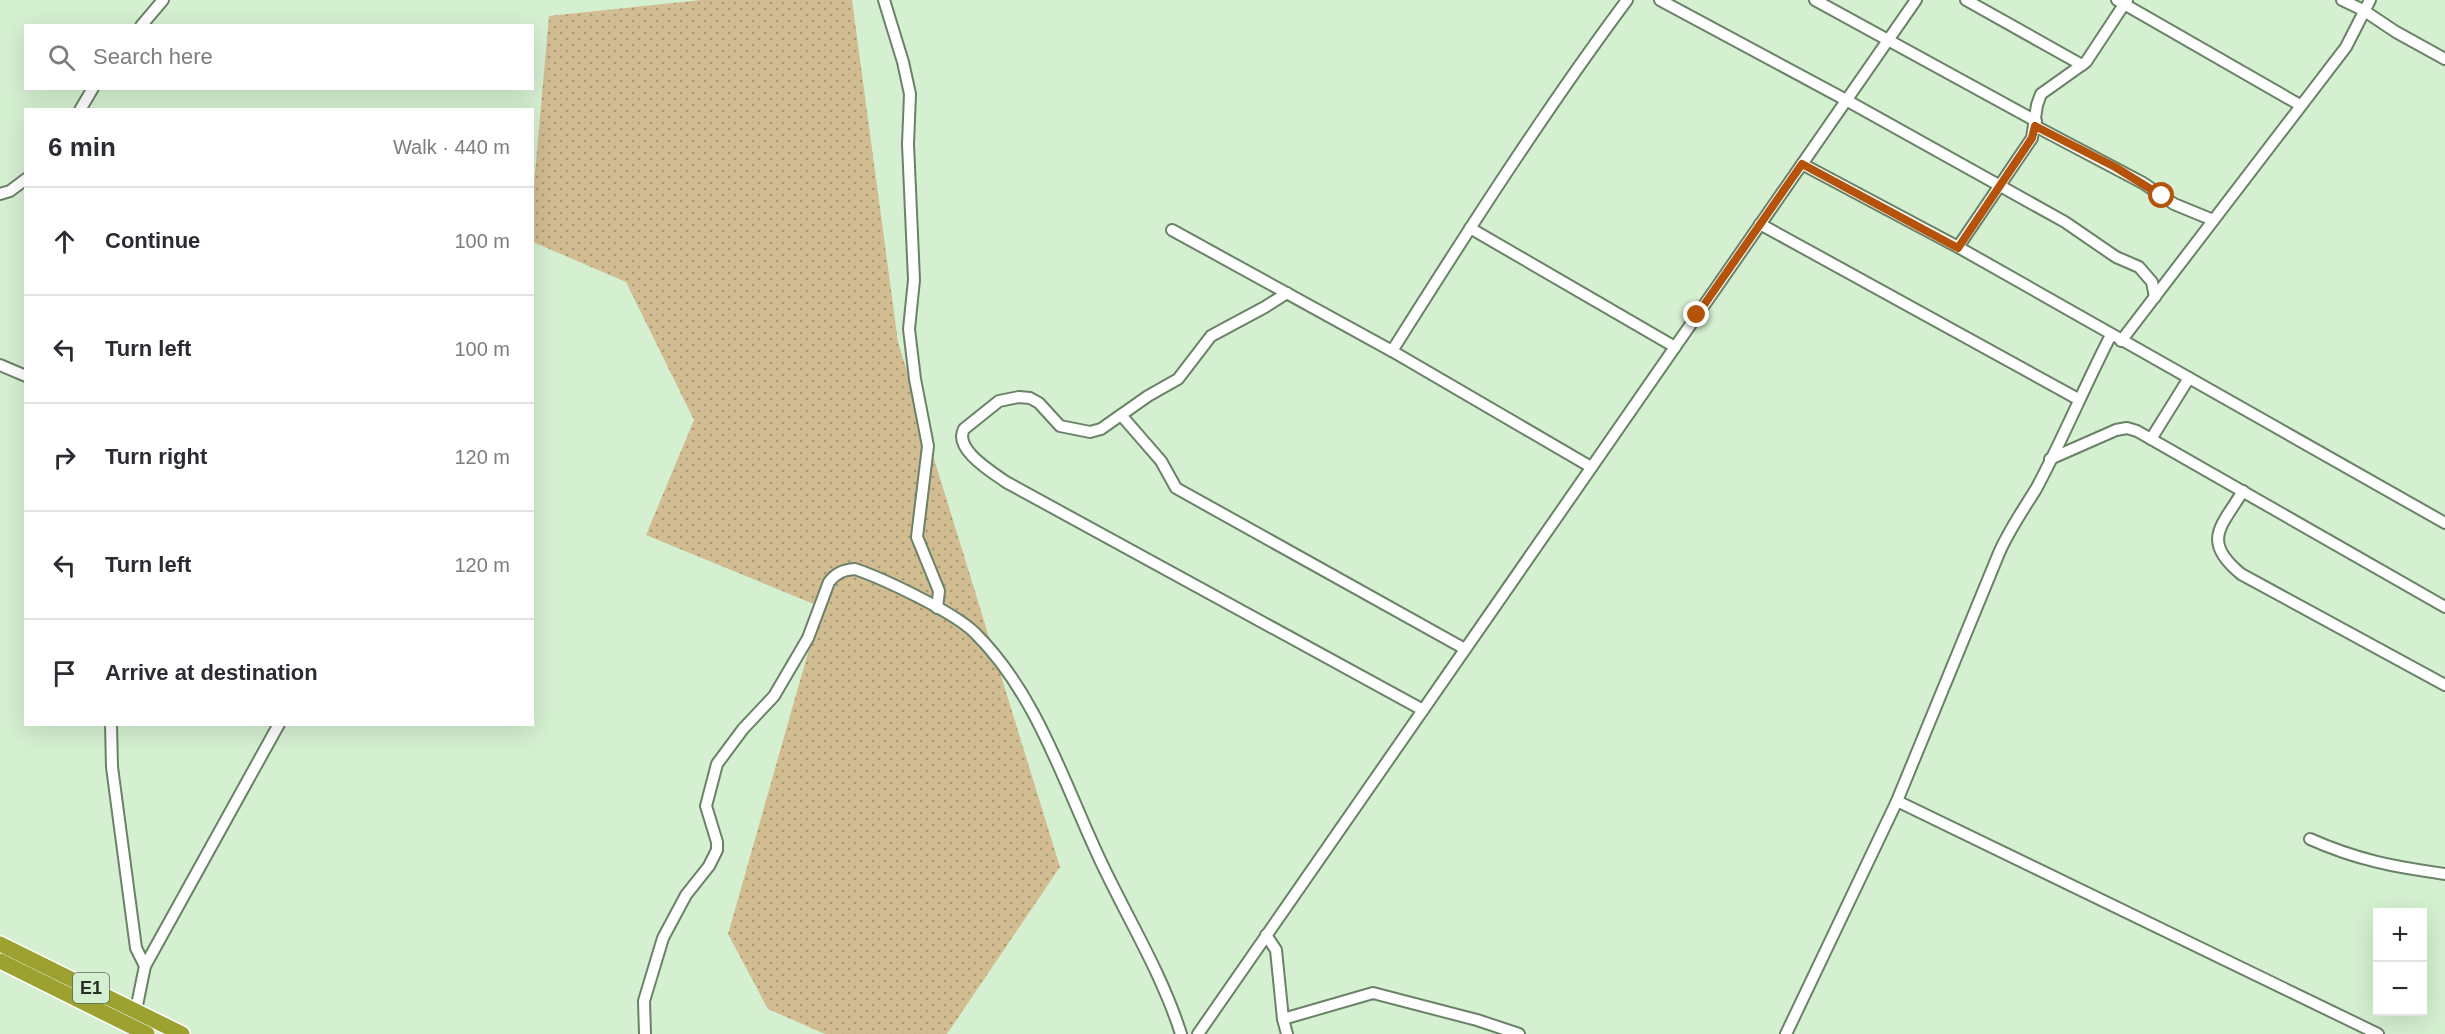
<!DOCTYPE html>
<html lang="en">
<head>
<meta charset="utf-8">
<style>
  body { margin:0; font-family:Arial,sans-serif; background:#f2f2f3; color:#2b2b33 }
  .controls { position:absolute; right:18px; bottom:18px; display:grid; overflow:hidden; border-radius:0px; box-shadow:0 6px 24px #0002 }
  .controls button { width:54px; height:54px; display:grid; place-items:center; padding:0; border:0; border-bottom:2px solid #e1e1e2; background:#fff; color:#2b2b33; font:30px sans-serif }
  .stop { position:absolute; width:18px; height:18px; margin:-14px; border:4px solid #b45309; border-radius:50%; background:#fff }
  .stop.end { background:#b45309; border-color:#fff; box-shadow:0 2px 6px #0008 }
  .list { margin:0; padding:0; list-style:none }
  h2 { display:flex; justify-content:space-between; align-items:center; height:78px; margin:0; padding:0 24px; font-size:26px }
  h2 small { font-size:20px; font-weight:400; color:#7c7c81 }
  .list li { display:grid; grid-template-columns:39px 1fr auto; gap:18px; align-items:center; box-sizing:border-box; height:108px; padding:0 24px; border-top:2px solid #e1e1e2 }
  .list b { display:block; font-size:22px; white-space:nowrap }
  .list em { font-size:20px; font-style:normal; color:#7c7c81 }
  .icon { flex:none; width:33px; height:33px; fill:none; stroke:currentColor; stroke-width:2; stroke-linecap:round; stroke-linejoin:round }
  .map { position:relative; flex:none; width:2445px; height:1034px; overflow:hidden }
  .search { position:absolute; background:#fff; box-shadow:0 6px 24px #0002; left:24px; top:24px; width:510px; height:66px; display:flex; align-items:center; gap:15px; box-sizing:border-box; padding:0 21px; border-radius:0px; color:#7c7c81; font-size:22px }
  .panel { position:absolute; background:#fff; box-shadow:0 6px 24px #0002; left:24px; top:108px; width:510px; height:618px; border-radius:0px }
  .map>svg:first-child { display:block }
</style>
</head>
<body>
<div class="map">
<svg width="2445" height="1034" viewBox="0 0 2445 1034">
  <defs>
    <pattern id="grass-dots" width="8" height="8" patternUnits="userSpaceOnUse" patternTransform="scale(1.5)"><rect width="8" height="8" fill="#d2bc92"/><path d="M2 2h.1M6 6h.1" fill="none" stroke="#a97" stroke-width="1.8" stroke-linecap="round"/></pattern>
  </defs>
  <rect width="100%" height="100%" fill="#d5efd1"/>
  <path fill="url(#grass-dots)" d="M701,0H852L898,342L1060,867L947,1034H825L768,1009L728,934L821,607L646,535L694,420L626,282L533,242V196L549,16Z"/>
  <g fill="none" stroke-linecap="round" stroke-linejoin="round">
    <g stroke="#6a8267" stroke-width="14">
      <g id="minor">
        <path d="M884,0L903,62L910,94L908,144L914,280L909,329L915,379L928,446L917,537L939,591L937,608"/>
        <path d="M1660,0L1846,100L2065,222L2116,257L2139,267L2152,282L2155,297"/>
        <path d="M1815,0L2036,121"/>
        <path d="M1966,0L2082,65"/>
        <path d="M2117,0L2300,105"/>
        <path d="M2342,0L2363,10L2396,32L2445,59"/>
        <path d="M141,26L163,0"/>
        <path d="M80,110L93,88"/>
        <path d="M2035,126L2143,183L2174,204L2213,220"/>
        <path d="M1802,164L1958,247L2445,523"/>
        <path d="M0,194L10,191L26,179"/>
        <path d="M1760,224L2078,399"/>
        <path d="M1470,228L1675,347"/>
        <path d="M1172,230L1392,351L1591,467"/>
        <path d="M1958,247L2032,138L2037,105L2041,94L2086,62L2127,0"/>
        <path d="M1287,293L1265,307L1211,336L1178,379L1148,396L1101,429L1090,432L1060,426L1039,403L1030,398L1019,397L999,401L964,429C953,449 992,472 1006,482L1423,710"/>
        <path d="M2121,341L2346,47L2370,0"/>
        <path d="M1392,351C1467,232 1543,113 1627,0"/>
        <path d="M0,365L26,376"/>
        <path d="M1121,415L1161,461L1176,488L1465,649"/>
        <path d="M2151,439L2189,378"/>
        <path d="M2050,459L2116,430L2127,428L2137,431L2445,607"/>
        <path d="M2243,491C2221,527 2201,541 2241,574L2445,685"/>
        <path d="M111,724L112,767L136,948L145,966"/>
        <path d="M1897,801L2378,1034"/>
        <path d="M2310,839C2357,860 2395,867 2445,874"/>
        <path d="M1266,935L1276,950L1283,1019L1287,1034"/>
        <path d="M136,1010L145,966L279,724"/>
        <path d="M1283,1019L1373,993L1477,1020L1519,1034"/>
        <path d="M645,1034L644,1001L663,938L686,895L709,866L717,850V842L706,806L717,764L743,729L774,696L808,638L829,582C836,573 843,570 855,569C884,579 954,612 975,633C1038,695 1065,787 1102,864C1129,921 1162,974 1181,1034"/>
        <path d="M1198,1034L1916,0"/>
        <path d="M1786,1034L1897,801L1999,553C2009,530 2023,510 2036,489C2063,439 2085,385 2111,335"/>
      </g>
    </g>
    <g stroke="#fff" stroke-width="18">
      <g id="highway">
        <path d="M0,944L182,1034"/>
        <path d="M0,961L147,1034"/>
      </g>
    </g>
    <use href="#minor" stroke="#fff" stroke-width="10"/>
    <use href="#highway" stroke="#9ca12f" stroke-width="15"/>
  </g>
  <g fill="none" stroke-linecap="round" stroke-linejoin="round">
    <path stroke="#b45309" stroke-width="8" d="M1697,315L1802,164L1958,248L2032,138L2035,126L2115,167L2162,196"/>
  </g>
  <g text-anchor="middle" stroke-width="5" stroke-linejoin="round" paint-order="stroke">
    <rect fill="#d5efd1" stroke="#596856" stroke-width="1.5" x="73" y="973" width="36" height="30" rx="4.5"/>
    <g font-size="18" font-weight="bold" fill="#242e22">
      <text x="91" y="994">E1</text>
    </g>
  </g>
</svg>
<div class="controls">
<button>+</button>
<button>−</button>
</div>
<div class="stop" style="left:2162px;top:196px"></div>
<div class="stop end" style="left:1697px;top:315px"></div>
<div class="search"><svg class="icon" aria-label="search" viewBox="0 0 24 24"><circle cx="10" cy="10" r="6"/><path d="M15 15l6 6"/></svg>Search here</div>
<section class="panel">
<h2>6 min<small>Walk · 440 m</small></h2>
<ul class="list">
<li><svg class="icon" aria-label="ahead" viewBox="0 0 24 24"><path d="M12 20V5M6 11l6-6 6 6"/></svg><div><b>Continue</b></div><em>100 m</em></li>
<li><svg class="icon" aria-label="left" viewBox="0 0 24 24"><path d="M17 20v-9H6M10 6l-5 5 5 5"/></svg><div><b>Turn left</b></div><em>100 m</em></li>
<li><svg class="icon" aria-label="right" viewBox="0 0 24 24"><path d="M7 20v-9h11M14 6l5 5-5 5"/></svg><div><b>Turn right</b></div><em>120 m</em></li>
<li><svg class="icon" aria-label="left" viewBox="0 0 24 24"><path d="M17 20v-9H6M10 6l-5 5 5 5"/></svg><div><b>Turn left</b></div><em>120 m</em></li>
<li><svg class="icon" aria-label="arrive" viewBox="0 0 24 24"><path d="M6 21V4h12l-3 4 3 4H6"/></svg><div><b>Arrive at destination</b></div></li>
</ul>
</section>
</div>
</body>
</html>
